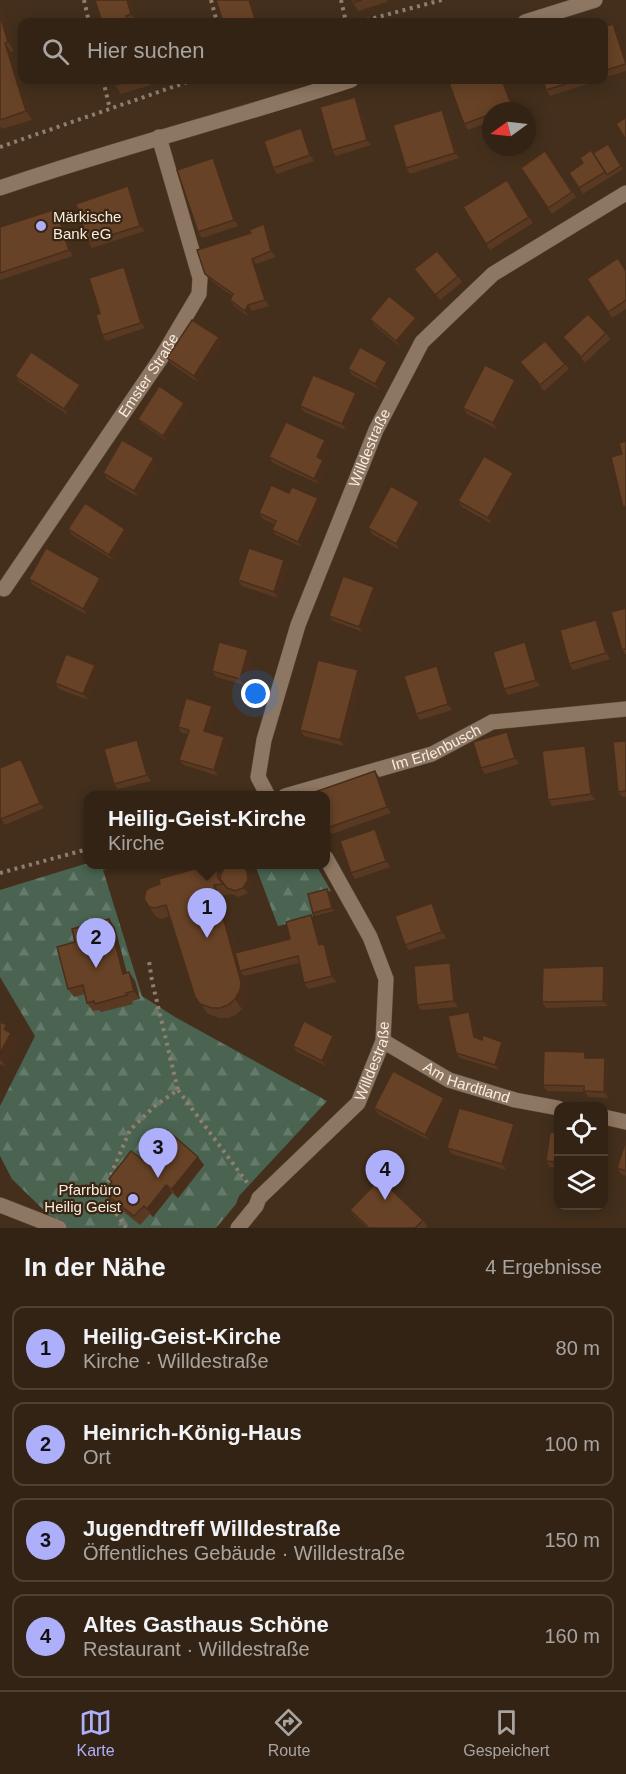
<!DOCTYPE html>
<html lang="de">
<head>
<meta charset="utf-8">
<style>
  body { margin:0; font-family:Arial,sans-serif; background:#3a2b1e; color:#f1f3f6 }
  .controls { position:absolute; right:18px; bottom:18px; display:grid; overflow:hidden; border-radius:12px; box-shadow:0 3px 15px #0003 }
  .controls button { width:54px; height:54px; display:grid; place-items:center; padding:0; border:0; border-bottom:2px solid #4d4034; background:#322315; color:#f1f3f6; font:30px sans-serif }
  .compass { position:absolute; left:482px; top:102px; width:54px; height:54px; border-radius:50%; background:#322315; box-shadow:0 3px 15px #0003; rotate:255deg }
  .you { position:absolute; left:256px; top:694px; width:21px; height:21px; margin:-15px; border:4px solid #fff; border-radius:50%; background:#1a73e8; box-shadow:0 0 0 9px #1a73e833 }
  .badge { display:grid; place-items:center; width:39px; height:39px; border-radius:50%; background:#adaffb; color:#111; font-size:20px; font-weight:700 }
  .pin { position:absolute; translate:-50% -50px; filter:drop-shadow(0 2px 3px #0008) }
  .pin::after { content:''; position:absolute; top:32px; width:21px; height:18px; background:inherit; clip-path:polygon(0 0,100% 0,50% 100%) }
  .popup { position:absolute; left:84px; top:791px; width:246px; height:78px; box-sizing:border-box; display:grid; place-content:center; border-radius:12px; background:#322315; filter:drop-shadow(0 2px 4px #0005); font-size:20px; white-space:nowrap; color:#a8a4a0 }
  .popup b { font-size:22px; color:#f1f3f6 }
  .popup::after { content:''; position:absolute; left:50%; top:100%; margin-left:-12px; border:12px solid transparent; border-top-color:#322315 }
  .list { margin:0; padding:0; list-style:none }
  h2 { display:flex; justify-content:space-between; align-items:center; height:78px; margin:0; padding:0 24px; font-size:26px }
  h2 small { font-size:20px; font-weight:400; color:#a8a4a0 }
  .list li { display:grid; grid-template-columns:39px 1fr auto; gap:18px; align-items:center; box-sizing:border-box; height:84px; margin:0 12px 12px; padding:0 12px; border:2px solid #4d4034; border-radius:12px }
  .list b { display:block; font-size:22px; white-space:nowrap }
  .list p { margin:0; font-size:20px; white-space:nowrap; color:#a8a4a0 }
  .list em { font-size:20px; font-style:normal; color:#a8a4a0 }
  .icon { flex:none; width:33px; height:33px; fill:none; stroke:currentColor; stroke-width:2; stroke-linecap:round; stroke-linejoin:round }
  .map { position:relative; flex:none; width:626px; height:1228px; overflow:hidden }
  .search { position:absolute; background:#322315; box-shadow:0 3px 15px #0003; left:18px; right:18px; top:18px; height:66px; display:flex; align-items:center; gap:15px; box-sizing:border-box; padding:0 21px; border-radius:12px; color:#a8a4a0; font-size:22px }
  .sheet { height:462px; background:#322315 }
  nav { display:flex; justify-content:space-around; align-items:center; box-sizing:border-box; height:84px; border-top:2px solid #4d4034; background:#322315; font-size:16px; color:#a8a4a0 }
  nav a { display:grid; justify-items:center; gap:3px }
  nav .on { color:#adaffb }
  .map>svg:first-child { display:block }
</style>
</head>
<body>
<div class="map">
<svg width="626" height="1228" viewBox="0 0 626 1228">
  <defs>
    <pattern id="forest-firs" width="22" height="20" patternUnits="userSpaceOnUse" patternTransform="scale(1.5)"><rect width="22" height="20" fill="#4a6451"/><path d="M5 1l3.5 6h-7zM16 11l3.5 6h-7z" fill="#657a6a"/></pattern>
  </defs>
  <rect width="100%" height="100%" fill="#432f1c"/>
  <g fill="url(#forest-firs)">
    <path d="M88,863V864L122,865L103,870L142,996L175,1017L327,1101L239,1196L236,1204L216,1228H62L12,1179L0,1156V1106L35,1036L0,977V890Z"/>
    <path d="M255,865H316L331,891L309,896L313,917L278,926Z"/>
  </g>
  <g fill="none" stroke-linecap="round" stroke-linejoin="round">
    <g stroke="#5b4a39" stroke-width="16">
      <g id="minor">
        <path d="M525,22L595,0"/>
        <path d="M0,188C116,148 235,118 351,80"/>
        <path id="s1" d="M4,589L161,358L199,294L200,278L159,137"/>
        <path id="s2" d="M268,796L258,777L264,740L298,625L376,430L422,342L493,274L626,193"/>
        <path id="s3" d="M285,796L432,754L492,722L626,709"/>
        <path id="s4" d="M383,1041L449,1080L515,1100L558,1108"/>
        <path d="M604,1117L626,1122"/>
        <path d="M0,1205L59,1228"/>
        <path id="s5" d="M238,1228L256,1206L259,1198L358,1103L383,1041L386,979L370,937L326,858"/>
      </g>
    </g>
    <g stroke="#907f6f" stroke-width="4" stroke-dasharray="3 4.5" stroke-linecap="butt">
      <path d="M84,0L89,22"/>
      <path d="M211,0L217,22"/>
      <path d="M341,0L346,22"/>
      <path d="M359,22L442,0"/>
      <path d="M103,80L110,109"/>
      <path d="M0,147L193,80"/>
      <path d="M0,873L88,849"/>
      <path d="M178,1090L249,1185"/>
      <path d="M126,1228L105,1197L109,1179L130,1130L156,1105L178,1090L152,981L149,961"/>
    </g>
    <use href="#minor" stroke="#8e7762" stroke-width="15"/>
  </g>
  <g fill="#593921">
    <path d="M95,0H130L137,22H102Z"/>
    <path d="M351,0H387V2L358,11Z"/>
    <path d="M0,4L14,51L11,52L32,120L2,129L0,126Z"/>
    <path d="M603,27L617,30L626,58V71L603,78Z"/>
    <path d="M113,80H149L151,85L121,94L115,85Z"/>
    <path d="M504,80L516,111H491V121L468,130L464,124Z"/>
    <path d="M543,80H600L550,96L546,90Z"/>
    <path d="M359,103L371,145L336,156L332,150Z"/>
    <path d="M446,116L459,158L410,174L406,168Z"/>
    <path d="M301,128L305,134L314,161L277,174L273,168Z"/>
    <path d="M608,144L623,169L583,194L569,173L583,163L593,153Z"/>
    <path d="M545,151L576,197L552,214L521,168Z"/>
    <path d="M217,164L238,226L202,238L198,232Z"/>
    <path d="M507,180L533,223L490,250L486,244Z"/>
    <path d="M132,192L145,231L92,248L88,242Z"/>
    <path d="M60,215L73,256L0,280V227Z"/>
    <path d="M264,224L268,230L276,257L256,264L269,306L252,311L249,317L234,306L230,300L232,296L209,279L205,274L251,233Z"/>
    <path d="M414,269L458,276L462,282L440,300Z"/>
    <path d="M626,270V309L612,318L587,279Z"/>
    <path d="M128,273L145,328L106,341L102,335L100,313Z"/>
    <path d="M416,318L420,324L400,347L374,325L370,319Z"/>
    <path d="M606,333L610,339L585,363L563,337Z"/>
    <path d="M224,343L198,382L171,364L167,358Z"/>
    <path d="M520,362L565,364L569,369L544,391Z"/>
    <path d="M391,368L380,390L352,375L348,369Z"/>
    <path d="M15,376L80,385L84,391L68,415L19,382Z"/>
    <path d="M515,380L519,386L497,429L467,414L463,408Z"/>
    <path d="M360,399L346,430L304,412L300,406Z"/>
    <path d="M184,403L188,409L167,441L142,424L138,419Z"/>
    <path d="M329,446L322,460L327,466L319,484L273,463L269,457Z"/>
    <path d="M158,464L138,497L107,479L103,473Z"/>
    <path d="M517,479L492,524L462,507L458,501Z"/>
    <path d="M289,493L322,504L302,547L276,535L272,530L274,524L263,519L259,513Z"/>
    <path d="M419,502L423,508L400,550L372,534L368,528Z"/>
    <path d="M68,529L129,534L113,560L72,535Z"/>
    <path d="M284,560L288,566L278,598L242,586L238,580Z"/>
    <path d="M100,578L104,584L87,615L33,585L29,579Z"/>
    <path d="M378,593L363,632L333,621L329,616Z"/>
    <path d="M626,608V655L622,650Z"/>
    <path d="M600,625L610,659L573,670L569,664Z"/>
    <path d="M525,642L529,648L540,686L508,695L504,689Z"/>
    <path d="M252,655L244,685L216,677L212,671Z"/>
    <path d="M99,670L88,700L59,689L55,683Z"/>
    <path d="M441,672L452,710L420,720L416,714Z"/>
    <path d="M362,676L344,746L304,736L300,730Z"/>
    <path d="M212,706L216,712L209,733L224,737L228,743L218,776L184,765L179,760L187,734L182,733L178,727Z"/>
    <path d="M511,738L519,764L485,774L481,768Z"/>
    <path d="M626,741V797H622L618,792Z"/>
    <path d="M141,746L151,781L118,789L114,784Z"/>
    <path d="M589,752L595,800L552,806L548,800Z"/>
    <path d="M25,765L44,808L5,825L1,819Z"/>
    <path d="M379,777L391,813L332,834L327,828Z"/>
    <path d="M375,829L379,835L390,867L355,879L351,873Z"/>
    <path d="M212,871L221,874L251,877L252,886L248,893L239,897L231,894L221,896L237,952L290,939L316,921L321,944L328,950L336,982L308,989L304,983L299,963L244,976L249,992L248,1000L242,1009L236,1015L228,1018H219L208,1014L195,997L170,916L162,919L156,917L149,907Z"/>
    <path d="M329,892L334,911L315,916L313,913Z"/>
    <path d="M436,909L446,938L409,950L405,945Z"/>
    <path d="M109,919L115,928L127,973L135,981L140,999L132,1001L133,1004L101,1012L99,1010L93,1011L87,1003L85,994L74,997L68,989L75,942Z"/>
    <path d="M450,963L454,969L458,1007L421,1010L417,1005Z"/>
    <path d="M608,972V1006L546,1008L542,1002Z"/>
    <path d="M469,1012L473,1018L477,1038L482,1040L502,1042L506,1047L499,1070L460,1058L456,1053Z"/>
    <path d="M0,1022L7,1025L18,1043L6,1067L0,1064Z"/>
    <path d="M333,1036L337,1042L326,1066L297,1052L293,1046Z"/>
    <path d="M589,1058H605L609,1064V1098L588,1097L585,1092L547,1091L543,1085Z"/>
    <path d="M444,1098L448,1103L429,1140L378,1114L374,1108Z"/>
    <path d="M514,1124L518,1130L506,1170L452,1154L447,1148Z"/>
    <path d="M558,1133V1168L550,1167L546,1161Z"/>
    <path d="M626,1140V1176L621,1174L617,1168Z"/>
    <path d="M143,1160L204,1165L178,1198L172,1193L153,1217L150,1214L140,1225L109,1200L103,1192L111,1182L109,1179Z"/>
    <path d="M350,1210L423,1220L427,1226L425,1228H367L354,1216Z"/>
  </g>
  <g fill="#482e1b">
    <path d="M127,0H130L137,22L131,14Z"/>
    <path d="M249,0H252L259,22H256Z"/>
    <path d="M0,4L14,51L8,42L0,15Z"/>
    <path d="M613,24L617,30L626,58V65Z"/>
    <path d="M5,43L11,52L32,120L26,111Z"/>
    <path d="M502,80H504L516,111L512,106Z"/>
    <path d="M355,97L359,103L371,145L367,140Z"/>
    <path d="M442,110L446,116L459,158L455,153Z"/>
    <path d="M301,128L305,134L314,161L310,155Z"/>
    <path d="M213,158L217,164L238,226L234,220Z"/>
    <path d="M128,186L132,192L145,231L140,226Z"/>
    <path d="M56,209L60,215L73,256L69,250Z"/>
    <path d="M264,224L268,230L276,257L271,251Z"/>
    <path d="M252,259L256,264L269,306L265,300Z"/>
    <path d="M124,267L128,273L145,328L141,323Z"/>
    <path d="M248,305L252,311L249,317L245,311Z"/>
    <path d="M416,318L420,324L400,347L396,341Z"/>
    <path d="M219,337L224,343L198,382L194,376Z"/>
    <path d="M387,362L391,368L380,390L375,384Z"/>
    <path d="M515,380L519,386L497,429L493,423Z"/>
    <path d="M80,385L84,391L68,415L64,409Z"/>
    <path d="M356,393L360,399L346,430L342,424Z"/>
    <path d="M184,403L188,409L167,441L163,436Z"/>
    <path d="M325,440L329,446L321,463L317,457Z"/>
    <path d="M154,458L158,464L138,497L134,491Z"/>
    <path d="M323,460L327,466L319,484L314,479Z"/>
    <path d="M513,473L517,479L492,524L488,518Z"/>
    <path d="M318,498L322,504L302,547L298,542Z"/>
    <path d="M419,502L423,508L400,550L396,544Z"/>
    <path d="M125,529L129,534L113,560L109,555Z"/>
    <path d="M284,560L288,566L278,598L274,592Z"/>
    <path d="M100,578L104,584L87,615L83,609Z"/>
    <path d="M374,587L378,593L363,632L359,627Z"/>
    <path d="M596,620L600,625L610,659L606,653Z"/>
    <path d="M525,642L529,648L540,686L536,680Z"/>
    <path d="M248,650L252,655L244,685L240,679Z"/>
    <path d="M95,665L99,670L88,700L83,694Z"/>
    <path d="M437,666L441,672L452,710L448,704Z"/>
    <path d="M358,670L362,676L344,746L340,740Z"/>
    <path d="M212,706L216,712L208,737L204,731Z"/>
    <path d="M507,732L511,738L519,764L515,758Z"/>
    <path d="M224,737L228,743L218,776L214,770Z"/>
    <path d="M137,740L141,746L151,781L147,775Z"/>
    <path d="M585,746L589,752L595,800L591,794Z"/>
    <path d="M21,759L25,765L44,808L40,803Z"/>
    <path d="M375,771L379,777L391,813L387,807Z"/>
    <path d="M375,829L379,835L390,867L386,861Z"/>
    <path d="M247,871L251,877L253,881L252,886L248,893L243,888Z"/>
    <path d="M214,885L221,896L242,970L240,971L244,976L249,992L248,1000L242,1009L235,999Z"/>
    <path d="M327,889L329,892L334,911L332,908Z"/>
    <path d="M432,903L436,909L446,938L442,932Z"/>
    <path d="M311,915L316,921L323,951L319,945Z"/>
    <path d="M109,919L115,928L129,982L123,974Z"/>
    <path d="M324,944L328,950L336,982L332,976Z"/>
    <path d="M450,963L454,969L458,1007L454,1001Z"/>
    <path d="M604,966L608,972V1006L603,1001Z"/>
    <path d="M129,972L135,981L140,999L134,991Z"/>
    <path d="M469,1012L473,1018L478,1043L474,1037Z"/>
    <path d="M7,1025L18,1043L6,1067L0,1059V1053L4,1029Z"/>
    <path d="M333,1036L337,1042L326,1066L322,1061Z"/>
    <path d="M502,1042L506,1047L499,1070L495,1065Z"/>
    <path d="M605,1058L609,1064V1098L604,1092Z"/>
    <path d="M444,1098L448,1103L429,1140L425,1135Z"/>
    <path d="M514,1124L518,1130L506,1170L502,1164Z"/>
    <path d="M198,1157L204,1165L178,1198L172,1189Z"/>
    <path d="M166,1185L172,1193L153,1217L147,1209Z"/>
  </g>
  <g fill="#674226" stroke="#482e1b" stroke-width="1.5">
    <path d="M95,0H127L131,14L126,16L128,22H102Z"/>
    <path d="M216,0H249L256,22H223Z"/>
    <path d="M351,0H362L352,3Z"/>
    <path d="M0,15L8,42L5,43L26,111L0,120Z"/>
    <path d="M613,24L626,64L603,71V27Z"/>
    <path d="M113,80H134L115,85Z"/>
    <path d="M457,80H502L512,106L498,111H491V114L464,124L449,83Z"/>
    <path d="M543,80H579L546,90Z"/>
    <path d="M355,97L367,140L332,150L320,107Z"/>
    <path d="M442,110L455,153L406,168L393,125Z"/>
    <path d="M626,117V140L616,124Z"/>
    <path d="M301,128L310,155L273,168L264,141Z"/>
    <path d="M608,144L621,166L607,175L593,153Z"/>
    <path d="M591,150L605,172L579,188L569,173L583,163L580,158Z"/>
    <path d="M545,151L572,192L548,208L521,168Z"/>
    <path d="M213,158L234,220L198,232L177,170Z"/>
    <path d="M507,180L529,217L486,244L463,207Z"/>
    <path d="M128,186L140,226L88,242L76,204Z"/>
    <path d="M56,209L69,250L0,273V227Z"/>
    <path d="M264,224L271,251L252,259L265,300L248,305L245,311L230,300L233,294L205,274L197,250L251,233L249,230Z"/>
    <path d="M437,251L458,276L435,295L414,269Z"/>
    <path d="M618,258L626,271V300L608,312L587,279Z"/>
    <path d="M124,267L141,323L102,335L96,315L100,313L89,278Z"/>
    <path d="M389,296L416,318L396,341L370,319Z"/>
    <path d="M588,314L606,333L581,357L563,337Z"/>
    <path d="M192,320L219,337L194,376L167,358Z"/>
    <path d="M545,341L565,364L540,385L520,362Z"/>
    <path d="M360,347L387,362L375,384L348,369Z"/>
    <path d="M31,352L80,385L64,409L15,376Z"/>
    <path d="M485,365L515,380L493,423L463,408Z"/>
    <path d="M313,375L356,393L342,424L300,406Z"/>
    <path d="M159,386L184,403L163,436L138,419Z"/>
    <path d="M286,422L325,440L317,457L323,460L314,479L269,457Z"/>
    <path d="M122,440L154,458L134,491L103,473Z"/>
    <path d="M626,441V506L623,507L611,457L622,454L619,443Z"/>
    <path d="M484,456L513,473L488,518L458,501Z"/>
    <path d="M271,485L289,493L292,487L318,498L298,542L272,530L276,521L259,513Z"/>
    <path d="M391,486L419,502L396,544L368,528Z"/>
    <path d="M85,503L125,529L109,555L68,529Z"/>
    <path d="M46,548L100,578L83,609L29,579Z"/>
    <path d="M249,548L284,560L274,592L238,580Z"/>
    <path d="M343,576L374,587L359,627L329,616Z"/>
    <path d="M626,608V649L622,650L611,612Z"/>
    <path d="M596,620L606,653L569,664L560,630Z"/>
    <path d="M219,642L248,650L240,679L212,671Z"/>
    <path d="M525,642L536,680L504,689L493,652Z"/>
    <path d="M66,654L95,665L83,694L55,683Z"/>
    <path d="M318,660L358,670L340,740L300,730Z"/>
    <path d="M437,666L448,704L416,714L404,676Z"/>
    <path d="M186,698L212,706L204,731L224,737L214,770L179,760L189,730L178,727Z"/>
    <path d="M507,732L515,758L481,768L473,742Z"/>
    <path d="M137,740L147,775L114,784L104,749Z"/>
    <path d="M626,741V791L618,792L613,742Z"/>
    <path d="M585,746L591,794L548,800L542,751Z"/>
    <path d="M21,759L40,803L1,819L0,816V768Z"/>
    <path d="M375,771L387,807L327,828L326,822V795H316L315,792Z"/>
    <path d="M375,829L386,861L351,873L340,841Z"/>
    <path d="M229,864H241L247,871L248,880L243,888L235,891L227,888L220,879L221,874L225,866Z"/>
    <path d="M208,865L210,871L217,869L218,878L223,884L214,885L241,982L240,990L235,999L228,1005L220,1008H212L200,1004L195,997L166,905L155,908L149,907L144,899L146,891L149,888L160,884L159,879Z"/>
    <path d="M327,889L332,908L313,913L308,894Z"/>
    <path d="M432,903L442,932L405,945L395,916Z"/>
    <path d="M311,915L319,945L324,944L332,976L304,983L298,956L240,971L235,953L290,939L286,922Z"/>
    <path d="M109,919L123,974L129,972L134,991L126,993L127,995L95,1004L94,1001L87,1003L83,985L68,989L57,947L75,942L72,929Z"/>
    <path d="M450,963L454,1001L417,1005L414,966Z"/>
    <path d="M604,966L603,1001L542,1002L543,968Z"/>
    <path d="M469,1012L474,1037L482,1040L483,1035L502,1042L495,1065L456,1053L448,1016Z"/>
    <path d="M304,1021L333,1036L322,1061L293,1046Z"/>
    <path d="M0,1022L7,1025L4,1029L11,1033L0,1053Z"/>
    <path d="M544,1051L585,1052V1058H605L604,1092L584,1091V1086L543,1085Z"/>
    <path d="M393,1071L444,1098L425,1135L374,1108Z"/>
    <path d="M459,1108L514,1124L502,1164L447,1148Z"/>
    <path d="M167,1130L198,1157L172,1189L166,1185L147,1209L144,1206L134,1216L103,1192L112,1182L109,1179L131,1151L143,1160Z"/>
    <path d="M550,1132L558,1133V1162L546,1161Z"/>
    <path d="M626,1140V1171L617,1168Z"/>
    <path d="M380,1179L423,1220L415,1228H369L350,1210Z"/>
  </g>
  <g fill="#adaffb" stroke="#382512" stroke-width="2">
    <circle cx="41" cy="226" r="6"/>
    <circle cx="133" cy="1199" r="6"/>
  </g>
  <g text-anchor="middle" stroke-width="4.5" stroke-linejoin="round" paint-order="stroke">
    <g font-size="15" fill="#f9ece0" stroke="#382512" text-anchor="start">
      <text x="53" y="222">Märkische<tspan x="53" dy="17">Bank eG</tspan></text>
      <text x="121" y="1195" text-anchor="end">Pfarrbüro<tspan x="121" dy="17">Heilig Geist</tspan></text>
    </g>
    <g font-size="15" fill="#f9ece0" stroke="#382512">
      <text dy="5" stroke="none"><textPath href="#s1" startOffset="258">Emster Straße</textPath></text>
      <text dy="5" stroke="none"><textPath href="#s2" startOffset="370">Willdestraße</textPath></text>
      <text dy="5" stroke="none"><textPath href="#s3" startOffset="159">Im Erlenbusch</textPath></text>
      <text dy="5" stroke="none"><textPath href="#s5" startOffset="219">Willdestraße</textPath></text>
      <text dy="5" stroke="none"><textPath href="#s4" startOffset="94">Am Hardtland</textPath></text>
    </g>
  </g>
</svg>
<div class="controls">
<button><svg class="icon" aria-label="locate" viewBox="0 0 24 24"><circle cx="12" cy="12" r="6"/><path d="M12 2v4M12 18v4M2 12h4M18 12h4"/></svg></button>
<button><svg class="icon" aria-label="layers" viewBox="0 0 24 24"><path d="M12 4l9 5-9 5-9-5zM3 14l9 5 9-5"/></svg></button>
</div>
<svg class="compass" viewBox="-18 -18 36 36"><path d="M0-13l5 13h-10z" fill="#e53935"/><path d="M0 13l5-13h-10z" fill="#a8a4a0"/></svg>
<div class="you"></div>
<div class="pin badge" style="left:207px;top:938px">1</div>
<div class="popup"><b>Heilig-Geist-Kirche</b>Kirche</div>
<div class="pin badge" style="left:96px;top:968px">2</div>
<div class="pin badge" style="left:158px;top:1178px">3</div>
<div class="pin badge" style="left:385px;top:1200px">4</div>
<div class="search"><svg class="icon" aria-label="search" viewBox="0 0 24 24"><circle cx="10" cy="10" r="6"/><path d="M15 15l6 6"/></svg>Hier suchen</div>
</div>
<section class="sheet">
<h2>In der Nähe<small>4 Ergebnisse</small></h2>
<ul class="list">
<li><span class="badge">1</span><div><b>Heilig-Geist-Kirche</b><p>Kirche · Willdestraße</p></div><em>80 m</em></li>
<li><span class="badge">2</span><div><b>Heinrich-König-Haus</b><p>Ort</p></div><em>100 m</em></li>
<li><span class="badge">3</span><div><b>Jugendtreff Willdestraße</b><p>Öffentliches Gebäude · Willdestraße</p></div><em>150 m</em></li>
<li><span class="badge">4</span><div><b>Altes Gasthaus Schöne</b><p>Restaurant · Willdestraße</p></div><em>160 m</em></li>
</ul>
</section>
<nav>
<a class="on"><svg class="icon" aria-label="map" viewBox="0 0 24 24"><path d="M3 6l6-2 6 2 6-2v14l-6 2-6-2-6 2zM9 4v14M15 6v14"/></svg>Karte</a>
<a><svg class="icon" aria-label="directions" viewBox="0 0 24 24"><path d="M12 3l9 9-9 9-9-9zM9 14v-3h6M13 9l2 2-2 2"/></svg>Route</a>
<a><svg class="icon" aria-label="saved" viewBox="0 0 24 24"><path d="M7 4h10v16l-5-4-5 4z"/></svg>Gespeichert</a>
</nav>
</body>
</html>
